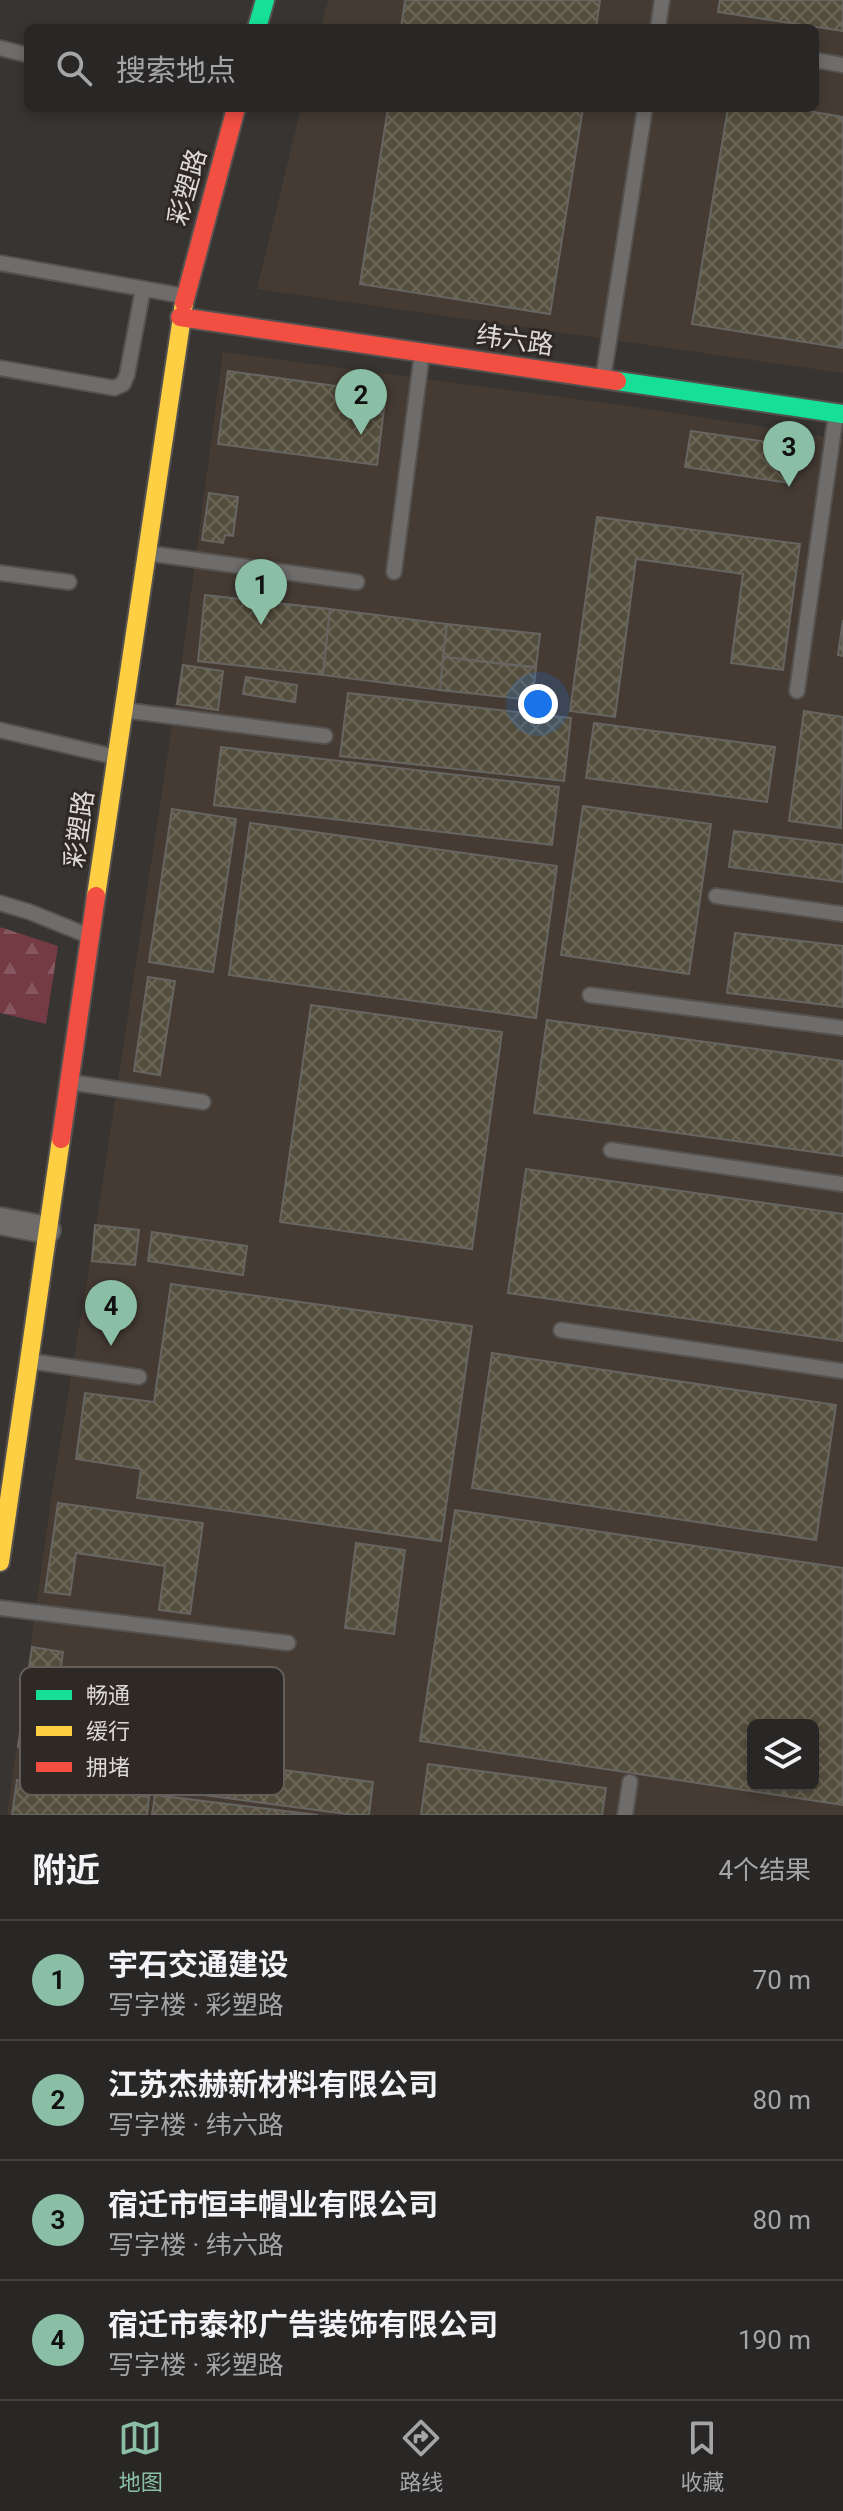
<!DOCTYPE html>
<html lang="zh">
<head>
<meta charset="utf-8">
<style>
  body { margin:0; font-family:Roboto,"Noto Sans SC",sans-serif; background:#312f2d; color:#f1f3f6 }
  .controls { position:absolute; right:24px; bottom:24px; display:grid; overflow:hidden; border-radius:12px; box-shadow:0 4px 12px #0003 }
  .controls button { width:72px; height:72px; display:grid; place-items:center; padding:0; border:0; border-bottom:2px solid #454442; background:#292725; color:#f1f3f6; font:40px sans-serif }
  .you { position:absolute; left:538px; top:704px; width:28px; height:28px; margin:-20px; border:6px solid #fff; border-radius:50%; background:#1a73e8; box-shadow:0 0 0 12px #1a73e833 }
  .badge { display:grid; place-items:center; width:52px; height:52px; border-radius:50%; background:#8abfa5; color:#111; font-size:26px; font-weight:700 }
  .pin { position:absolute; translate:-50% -66px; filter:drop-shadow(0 2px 4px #0008) }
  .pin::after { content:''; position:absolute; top:42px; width:28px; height:24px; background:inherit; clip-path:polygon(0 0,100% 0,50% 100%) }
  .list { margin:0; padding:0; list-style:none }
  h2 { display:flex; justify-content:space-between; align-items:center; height:104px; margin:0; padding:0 32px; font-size:34px }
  h2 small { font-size:26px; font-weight:400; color:#a5a5a7 }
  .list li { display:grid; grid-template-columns:52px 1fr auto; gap:24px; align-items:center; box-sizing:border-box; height:120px; padding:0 32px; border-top:2px solid #454442 }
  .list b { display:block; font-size:30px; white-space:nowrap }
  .list p { margin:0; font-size:26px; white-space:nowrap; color:#a5a5a7 }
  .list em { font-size:26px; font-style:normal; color:#a5a5a7 }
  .icon { flex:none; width:44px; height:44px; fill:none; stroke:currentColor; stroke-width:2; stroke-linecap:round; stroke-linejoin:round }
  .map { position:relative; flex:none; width:843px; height:1815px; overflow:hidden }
  .search { position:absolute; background:#292725; box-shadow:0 4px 12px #0003; left:24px; right:24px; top:24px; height:88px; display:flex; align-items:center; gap:20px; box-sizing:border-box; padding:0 28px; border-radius:12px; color:#a5a5a7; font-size:30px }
  .sheet { height:584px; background:#292725 }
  nav { display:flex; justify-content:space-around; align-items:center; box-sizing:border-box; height:112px; border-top:2px solid #454442; background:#292725; font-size:22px; color:#a5a5a7 }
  nav a { display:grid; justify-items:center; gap:4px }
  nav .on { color:#8abfa5 }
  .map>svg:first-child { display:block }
</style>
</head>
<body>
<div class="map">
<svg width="843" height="1815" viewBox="0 0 843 1815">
  <defs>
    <pattern id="forest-firs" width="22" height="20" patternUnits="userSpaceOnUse" patternTransform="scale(2)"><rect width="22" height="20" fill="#743b45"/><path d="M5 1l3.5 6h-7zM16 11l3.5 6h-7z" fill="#87575f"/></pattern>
    <pattern id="building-cross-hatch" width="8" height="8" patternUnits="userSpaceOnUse" patternTransform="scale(2)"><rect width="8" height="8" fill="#544e3d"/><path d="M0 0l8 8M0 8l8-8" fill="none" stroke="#6c6758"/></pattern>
  </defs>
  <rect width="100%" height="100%" fill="#373431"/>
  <g fill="#453b33" fill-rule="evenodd">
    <path d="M328,0H843V373L257,289L301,108H815V28H321Z"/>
    <path d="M223,352L628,406L843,439V1815H7L52,1493L97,1219L182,660ZM753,1725H813V1785H753Z"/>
  </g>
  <path fill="url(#forest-firs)" d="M0,927L58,946L46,1024L0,1013Z"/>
  <g fill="url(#building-cross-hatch)" stroke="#676562" stroke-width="2" fill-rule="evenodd">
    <path d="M405,0H600L596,28H401Z"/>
    <path d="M720,0H843V31L718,12Z"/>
    <path d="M388,108H583L550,314L360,284Z"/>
    <path d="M728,108H791L843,117V348L692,324Z"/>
    <path d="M228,371L386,393L377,465L218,444Z"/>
    <path d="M691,431L795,446L789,483L685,467Z"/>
    <path d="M209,493L238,497L233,536L225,535L223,543L202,540Z"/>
    <path d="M597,517L800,544L783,670L731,663L743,574L636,559L615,717L570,711Z"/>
    <path d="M205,595L330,609L323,675L198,661Z"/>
    <path d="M330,609L447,624L440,690L323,675Z"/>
    <path d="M843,620V656L838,655Z"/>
    <path d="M447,624L540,634L536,667L443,657Z"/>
    <path d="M443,657L536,668L532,700L440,690Z"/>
    <path d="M183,665L223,671L218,710L177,704Z"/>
    <path d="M246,677L297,685L295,702L243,694Z"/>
    <path d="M348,693L571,718L564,781L340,756Z"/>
    <path d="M804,711L843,717L841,828L789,821Z"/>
    <path d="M594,723L775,747L767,802L586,778Z"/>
    <path d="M221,747L559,787L552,845L214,805Z"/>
    <path d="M583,806L711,824L689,974L561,955Z"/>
    <path d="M172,809L236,819L213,972L149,962Z"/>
    <path d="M250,823L557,866L536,1018L229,975Z"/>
    <path d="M734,831L843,845V882L729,867Z"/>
    <path d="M735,933L843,946V1007L727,993Z"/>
    <path d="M148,977L175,981L160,1075L134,1071Z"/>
    <path d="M311,1005L502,1032L472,1249L280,1222Z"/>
    <path d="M547,1020L843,1061V1156L534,1113Z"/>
    <path d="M526,1169L843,1214V1341L508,1293Z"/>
    <path d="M95,1225L139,1230L135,1265L92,1261Z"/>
    <path d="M152,1232L247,1246L243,1275L148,1261Z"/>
    <path d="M171,1284L472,1326L441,1541L137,1498L141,1469L76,1459L85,1393L154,1402Z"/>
    <path d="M492,1353L836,1405L816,1540L472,1488Z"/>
    <path d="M58,1503L203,1523L190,1614L159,1610L165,1566L76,1553L70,1595L45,1592Z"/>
    <path d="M455,1510L843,1568V1805L420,1741ZM753,1725H813V1785H753Z"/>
    <path d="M356,1543L405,1550L394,1634L345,1628Z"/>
    <path d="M32,1647L63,1652L49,1752L18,1747Z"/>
    <path d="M51,1739L373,1782L369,1815H354L46,1774Z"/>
    <path d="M428,1764L606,1788L602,1815H421Z"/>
    <path d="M17,1780L149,1797L147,1815H12Z"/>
    <path d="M155,1795L318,1815H152Z"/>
  </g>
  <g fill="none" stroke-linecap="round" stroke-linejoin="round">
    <g stroke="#54514f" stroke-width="18">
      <g id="lane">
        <path d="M658,28L662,0"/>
        <path d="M0,48L28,55"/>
        <path d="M815,60L843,65"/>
        <path d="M0,263L184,296"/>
        <path d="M0,368L114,388L123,384L127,375L143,289"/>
        <path d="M603,379L645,108"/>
        <path d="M146,553L357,582"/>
        <path d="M394,572L422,353"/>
        <path d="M0,573L69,582"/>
        <path d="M797,691L836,414"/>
        <path d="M123,710L325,736"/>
        <path d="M0,730L116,757"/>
        <path d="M716,896L843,914"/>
        <path d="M0,903L30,912L89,936"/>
        <path d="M590,995L843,1028"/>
        <path d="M69,1082L203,1102"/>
        <path d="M611,1150L843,1184"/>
        <path d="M561,1330L843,1371"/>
        <path d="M29,1361L139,1377"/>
        <path d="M0,1608L288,1643"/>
        <path d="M625,1815L630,1782"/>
      </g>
    </g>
    <g stroke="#54514f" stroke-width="30">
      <path id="street" d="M0,1221L47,1230"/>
    </g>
    <g stroke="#54514f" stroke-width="22">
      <g id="fast">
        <path d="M257,28L265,0"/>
        <path d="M617,381L843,414"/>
      </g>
    </g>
    <g stroke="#54514f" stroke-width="22">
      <g id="slow">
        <path d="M96,896L184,303"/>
        <path d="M0,1562L61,1139"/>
      </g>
    </g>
    <g stroke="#54514f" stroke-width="22">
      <g id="jam">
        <path d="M184,303L236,108"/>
        <path d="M180,317L617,381"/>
        <path d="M61,1139L96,896"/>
      </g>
    </g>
    <use href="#lane" stroke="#6f6d6c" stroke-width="14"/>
    <use href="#street" stroke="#6f6d6c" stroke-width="26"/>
    <use href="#fast" stroke="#16e098" stroke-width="18"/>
    <use href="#slow" stroke="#ffcf43" stroke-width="18"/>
    <use href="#jam" stroke="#f24e42" stroke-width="18"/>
  </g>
  <g text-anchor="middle" stroke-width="6" stroke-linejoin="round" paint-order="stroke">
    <g font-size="26" fill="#ddd9d7" stroke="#2f2925">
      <text transform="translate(187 187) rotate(-74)" y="9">彩塑路</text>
      <text transform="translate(515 340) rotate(8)" y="9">纬六路</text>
      <text transform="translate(79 829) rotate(-82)" y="9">彩塑路</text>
    </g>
  </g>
  <rect x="20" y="1667" width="264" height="128" rx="12" fill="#2f2925" stroke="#635e5a" stroke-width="2"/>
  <rect x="36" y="1690" width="36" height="10" fill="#16e098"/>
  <rect x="36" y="1726" width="36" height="10" fill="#ffcf43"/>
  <rect x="36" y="1762" width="36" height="10" fill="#f24e42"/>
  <g font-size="22" fill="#ddd9d7">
    <text x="86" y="1703">畅通</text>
    <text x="86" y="1739">缓行</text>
    <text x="86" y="1775">拥堵</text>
  </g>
</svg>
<div class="controls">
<button><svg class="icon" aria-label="layers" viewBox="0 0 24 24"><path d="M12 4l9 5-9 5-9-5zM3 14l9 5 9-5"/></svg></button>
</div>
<div class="you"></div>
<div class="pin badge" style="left:261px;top:625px">1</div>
<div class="pin badge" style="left:361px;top:435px">2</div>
<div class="pin badge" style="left:789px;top:487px">3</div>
<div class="pin badge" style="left:111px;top:1346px">4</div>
<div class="search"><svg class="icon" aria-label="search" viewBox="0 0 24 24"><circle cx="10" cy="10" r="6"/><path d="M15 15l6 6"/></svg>搜索地点</div>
</div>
<section class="sheet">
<h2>附近<small>4个结果</small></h2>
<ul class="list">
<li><span class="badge">1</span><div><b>宇石交通建设</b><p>写字楼 · 彩塑路</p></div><em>70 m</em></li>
<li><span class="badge">2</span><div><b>江苏杰赫新材料有限公司</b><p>写字楼 · 纬六路</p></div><em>80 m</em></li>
<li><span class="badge">3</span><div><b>宿迁市恒丰帽业有限公司</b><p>写字楼 · 纬六路</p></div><em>80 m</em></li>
<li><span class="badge">4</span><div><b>宿迁市泰祁广告装饰有限公司</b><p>写字楼 · 彩塑路</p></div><em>190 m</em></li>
</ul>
</section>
<nav>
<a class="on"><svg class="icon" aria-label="map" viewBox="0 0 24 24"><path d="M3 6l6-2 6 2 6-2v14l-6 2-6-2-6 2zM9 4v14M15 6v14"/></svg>地图</a>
<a><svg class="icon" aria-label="directions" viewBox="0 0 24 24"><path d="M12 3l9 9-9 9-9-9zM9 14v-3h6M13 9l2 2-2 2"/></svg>路线</a>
<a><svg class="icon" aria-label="saved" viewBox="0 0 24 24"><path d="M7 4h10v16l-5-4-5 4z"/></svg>收藏</a>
</nav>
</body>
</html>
